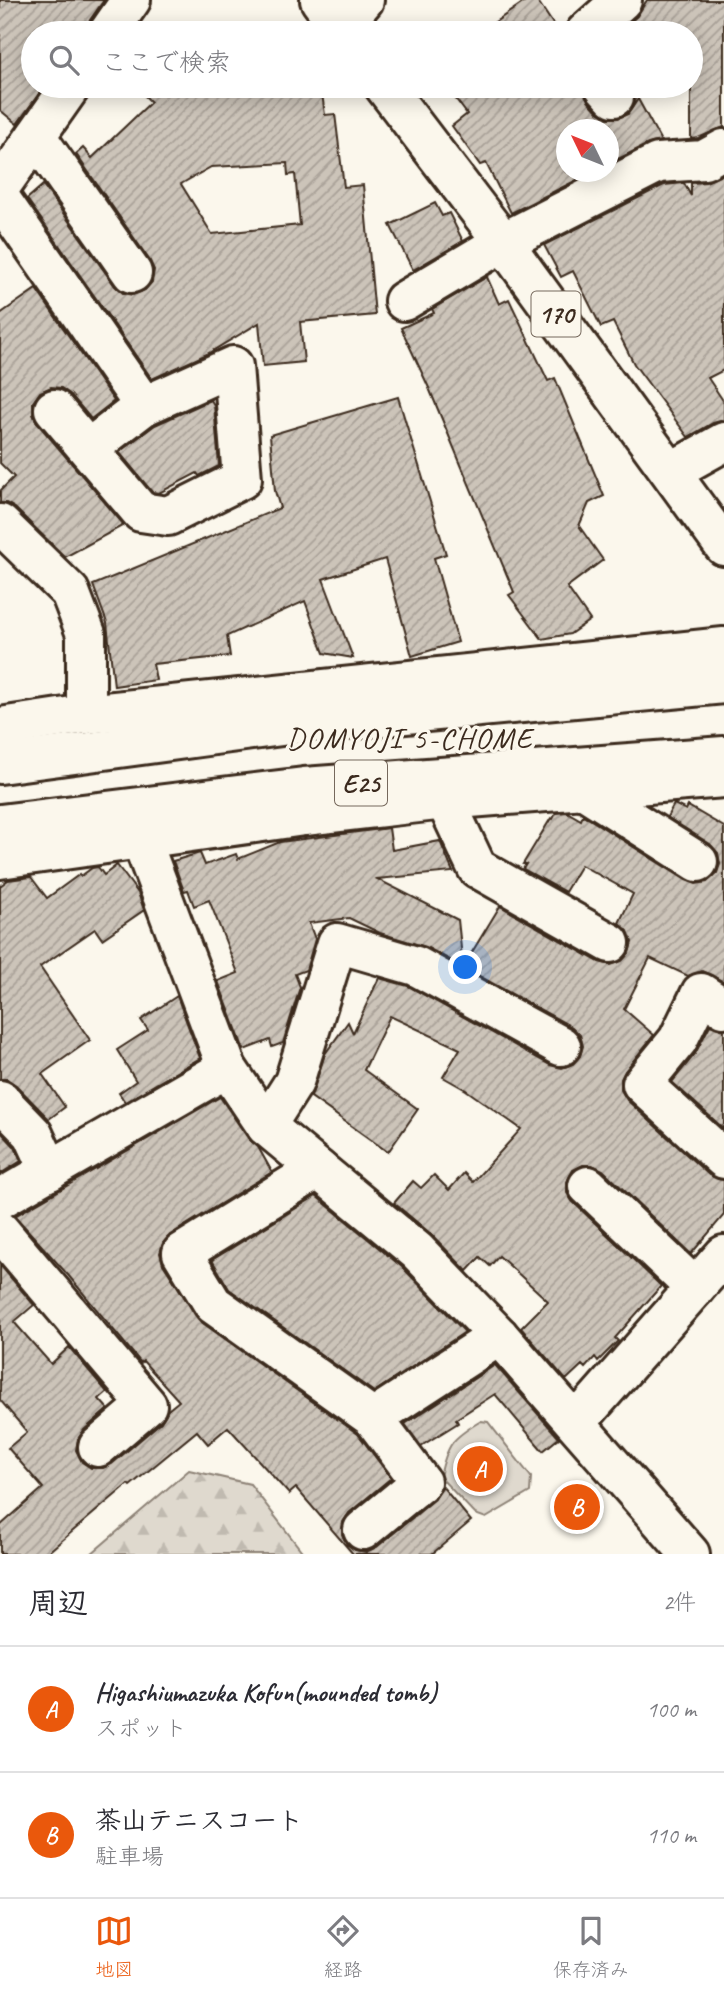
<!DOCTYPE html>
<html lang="ja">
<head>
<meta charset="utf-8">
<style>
  body { margin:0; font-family:Caveat,"Klee One",sans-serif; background:#f7f7f7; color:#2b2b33 }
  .compass { position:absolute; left:556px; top:119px; width:63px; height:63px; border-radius:50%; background:#fff; box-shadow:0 4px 18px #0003; rotate:313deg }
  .you { position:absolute; left:466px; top:968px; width:24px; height:24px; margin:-18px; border:5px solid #fff; border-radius:50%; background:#1a73e8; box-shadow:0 0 0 10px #1a73e833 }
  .badge { display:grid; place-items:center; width:46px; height:46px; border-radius:50%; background:#ea580c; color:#fff; font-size:23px; font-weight:700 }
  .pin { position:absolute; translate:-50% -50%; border:4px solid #fff; box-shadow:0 2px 7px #0006 }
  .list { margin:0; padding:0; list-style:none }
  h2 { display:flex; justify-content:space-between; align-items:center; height:91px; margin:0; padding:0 28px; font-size:30px }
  h2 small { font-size:23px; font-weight:400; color:#7c7c81 }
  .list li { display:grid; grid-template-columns:46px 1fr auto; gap:21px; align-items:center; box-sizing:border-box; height:126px; padding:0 28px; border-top:2px solid #e1e1e2 }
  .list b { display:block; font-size:26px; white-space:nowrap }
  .list p { margin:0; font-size:23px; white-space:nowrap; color:#7c7c81 }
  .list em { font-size:23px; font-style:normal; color:#7c7c81 }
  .icon { flex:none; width:38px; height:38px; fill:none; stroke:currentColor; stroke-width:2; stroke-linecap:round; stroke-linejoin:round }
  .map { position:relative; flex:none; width:724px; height:1554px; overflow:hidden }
  .search { position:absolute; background:#fff; box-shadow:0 4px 18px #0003; left:21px; right:21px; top:21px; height:77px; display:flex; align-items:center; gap:18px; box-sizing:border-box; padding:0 24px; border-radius:38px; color:#7c7c81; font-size:26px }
  .sheet { height:343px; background:#fff }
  nav { display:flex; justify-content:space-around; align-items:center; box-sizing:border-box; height:98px; border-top:2px solid #e1e1e2; background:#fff; font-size:19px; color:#7c7c81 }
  nav a { display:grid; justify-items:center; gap:4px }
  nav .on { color:#ea580c }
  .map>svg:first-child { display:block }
</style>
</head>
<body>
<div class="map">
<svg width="724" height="1554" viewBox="0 0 724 1554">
  <defs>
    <pattern id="forest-firs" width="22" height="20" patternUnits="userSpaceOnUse" patternTransform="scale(1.75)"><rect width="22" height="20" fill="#dfd9ce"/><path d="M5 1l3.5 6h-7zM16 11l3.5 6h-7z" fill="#c0bab0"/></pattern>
    <pattern id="building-hatch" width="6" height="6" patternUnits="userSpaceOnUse" patternTransform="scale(1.75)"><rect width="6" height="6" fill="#ccc4b9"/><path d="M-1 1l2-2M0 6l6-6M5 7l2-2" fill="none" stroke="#a79f96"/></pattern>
  </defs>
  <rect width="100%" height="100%" fill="#fbf7ec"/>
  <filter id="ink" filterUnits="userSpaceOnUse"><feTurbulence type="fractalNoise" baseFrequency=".0143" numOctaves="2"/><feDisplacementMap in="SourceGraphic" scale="14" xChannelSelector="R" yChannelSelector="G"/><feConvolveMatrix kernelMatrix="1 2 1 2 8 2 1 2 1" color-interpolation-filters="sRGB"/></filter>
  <g filter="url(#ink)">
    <path fill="#dfd9ce" stroke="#8d8276" stroke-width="2" d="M481,1421L488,1422L531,1477L530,1492L486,1518L475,1514L440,1477C447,1444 452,1438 481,1421Z"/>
    <path fill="url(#forest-firs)" stroke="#8d8276" stroke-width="2" d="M189,1470L250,1484L304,1554H91Z"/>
    <g fill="url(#building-hatch)" stroke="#3b2a1e" stroke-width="2" fill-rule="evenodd">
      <path d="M0,0H104L90,20L85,33H33V86L43,88L17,124L0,110Z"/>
      <path d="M527,0H537L559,33H479Z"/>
      <path d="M647,0H724V127L698,138L691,139V33H618L637,16Z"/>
      <path d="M135,86H321L325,115L335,114L344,187L363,185L375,315L300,322L304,362L263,366L259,323L207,354L152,379L27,199L43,185L115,286L123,293L133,295L145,290L152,282L154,270L150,261L76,154L83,148L92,158L151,102ZM287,163L288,175L295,174L300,225L212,234L181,184L211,167Z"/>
      <path d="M446,86H583L588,101L598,112L608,118H618L628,114L638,99L661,141L648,144L608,164V130H566V172H593L511,213L486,163L480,165L452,126L467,114Z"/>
      <path d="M724,174V370L708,378L724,402V420L713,423L688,437L634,364L613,322L601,327L573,271L561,277L544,245L664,185L684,183L691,196V183L706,182Z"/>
      <path d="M435,203L442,216L449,213L463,241L413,270L390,225Z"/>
      <path d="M487,277L499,304L509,299L548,381L555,378L604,496L589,503L579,526L603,560L567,587L590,620L570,634L542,639L509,595L514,592L429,388L401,328L434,313L432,309Z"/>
      <path d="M36,289L114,401L91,419L71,395L61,388L51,387L40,392L33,402V414L37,423L124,525L65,557L15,508L6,503H0V491L14,477L0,463V314Z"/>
      <path d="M398,397L446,554L434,558L458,642L412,656L385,559L323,579L353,658L324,653L305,601L227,636L230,656L153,664L156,680L114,686L107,623L93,585L280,508L275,491L270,435Z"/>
      <path d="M211,400L214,405L219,466L199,476L197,473L159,493L152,492L119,452L155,425Z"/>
      <path d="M674,804L686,810L688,806L724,827V982L702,971L688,976L650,958L624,1009L654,1035L625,1071L621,1079V1090L627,1100L709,1175L724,1180V1215L691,1254L603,1170L592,1165H583L573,1170L567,1182V1193L572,1201L661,1286L615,1338L618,1341L598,1361L595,1357L585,1368L582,1365L566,1380L521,1328L548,1301L499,1256L490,1266L480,1257L467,1271L431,1234L394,1203L413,1181L421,1188L434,1175L449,1190L464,1173L473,1182L521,1129L466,1090L443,1077L460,1049L390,1016L364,1070L418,1109L388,1152L311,1097L325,1054L348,1022L353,1033L379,978L408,986L550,1065L562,1068L573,1064L580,1056L583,1046L580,1035L572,1027L463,967L500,906L599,962L611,965L622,961L629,953L632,942L628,931L619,923L633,894L581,865L565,892L523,869L526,864H523L551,818L553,819L556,813L567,812L581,820L583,815L686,880L696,884L707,882L717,873L720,864L718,853L710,844L667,817Z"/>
      <path d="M389,828L392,850L440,841L453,872L377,879L458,920L463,967L426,947L380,933L349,918L309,923L315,939L306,970L295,974L300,987L283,1043L272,1047L270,1040L244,1050L218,981L238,973L209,900L194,906L188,890L184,891L173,861L200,853L205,865L236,854L238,859L280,842Z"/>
      <path d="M117,865L138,893L144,910L102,939L95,929L40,967L90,1040L42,1074L65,1107L49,1119L16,1085L7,1079H0V886L8,880L31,877L47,898L80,874L81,876L92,868L98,867L104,875Z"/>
      <path d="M177,996L200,1058L125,1102L119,1093L136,1081L117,1050L148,1030L141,1020Z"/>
      <path d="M710,1025L724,1030V1129L672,1082L695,1054Z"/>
      <path d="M220,1097L248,1138L258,1147L272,1172L170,1235L163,1243L160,1253L163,1264L200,1321L358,1434L391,1478L349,1513L343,1522L342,1534L347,1544L355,1550L366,1552L377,1547L435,1499L442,1486L471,1521L432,1554H353L296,1488L289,1494L228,1427L208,1444L197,1431L130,1486L128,1484L46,1554H0V1526L43,1488L8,1448L27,1432L0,1400V1265L34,1305L14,1322L51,1364L69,1347L107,1392L99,1399L108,1409L84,1430L78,1439L76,1450L82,1462L91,1468H103L112,1464L161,1422L168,1410L179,1401L143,1361L141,1363L68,1275L15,1216Z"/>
      <path d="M0,1131L15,1147L21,1161L0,1174Z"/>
      <path d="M316,1196L402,1267L465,1332L374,1392L229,1289L212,1260Z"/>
      <path d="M495,1365L559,1438L543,1451L495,1394L456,1419L458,1423L421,1446L405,1424Z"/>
    </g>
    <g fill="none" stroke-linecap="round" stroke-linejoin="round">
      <g stroke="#3b2a1e" stroke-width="44">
        <g id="minor">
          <path d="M340,28L364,0"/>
          <path d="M108,33L131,0"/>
          <path d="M585,33L622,0"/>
          <path d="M604,86L614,97"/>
          <path d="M36,136L132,273"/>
          <path d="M0,187L71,86"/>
          <path d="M0,198L144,406L233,366L242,479L168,516L141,512L54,409"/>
          <path d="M404,301L503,242L658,163L704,160L724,149"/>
          <path d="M88,449L144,406"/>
          <path d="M672,471L724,442"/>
          <path d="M0,524L70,592L86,634V714"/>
          <path d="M0,727L86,714L724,647"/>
          <path d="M583,789L698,862"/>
          <path d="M445,800L477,868L610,943"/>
          <path d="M141,839L227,1068L266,1126L417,1251L499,1336L690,1554"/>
          <path d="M0,859L304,816L445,800L724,778"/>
          <path d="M724,1008L701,993L678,1040L642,1084L724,1159"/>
          <path d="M0,1100L33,1134L50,1171"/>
          <path d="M266,1126L294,1082L337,943L416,966L561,1046"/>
          <path d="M318,1169L182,1253L213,1304L373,1418L499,1336"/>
          <path d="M588,1186L695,1288"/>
          <path d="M0,1199L227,1068"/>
          <path d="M0,1231L147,1405L98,1447"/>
          <path d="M576,1423L724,1255"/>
          <path d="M363,1530L421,1482L373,1418"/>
        </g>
      </g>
      <g stroke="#3b2a1e" stroke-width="44">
        <g id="highway">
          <path d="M320,0L344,33"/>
          <path d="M384,86L503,242L724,546"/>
          <path d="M0,764L289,725L724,684"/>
          <path d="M0,824L304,787L724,756"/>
        </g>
      </g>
      <use href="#minor" stroke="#fbf7ec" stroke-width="38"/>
      <use href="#highway" stroke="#fbf7ec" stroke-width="38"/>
    </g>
  </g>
  <g text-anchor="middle" stroke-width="7" stroke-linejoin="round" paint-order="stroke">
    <g fill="#fbf7ec" stroke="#75685c" stroke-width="2">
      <rect x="531.5" y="291.5" width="49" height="45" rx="5"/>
      <rect x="335" y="760.5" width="52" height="45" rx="5"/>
    </g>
    <g font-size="26" font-weight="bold" fill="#3b2a1e">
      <text x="556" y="323">170</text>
      <text x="361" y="792">E25</text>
    </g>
    <g font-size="30" letter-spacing="2" fill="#3b2a1e" stroke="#fbf7ec">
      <text x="410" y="748">DOMYOJI 5-CHOME</text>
    </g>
  </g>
</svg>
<svg class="compass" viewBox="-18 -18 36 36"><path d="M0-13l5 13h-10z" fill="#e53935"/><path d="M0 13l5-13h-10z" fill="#7c7c81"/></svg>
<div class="you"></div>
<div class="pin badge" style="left:480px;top:1469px">A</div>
<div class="pin badge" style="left:577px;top:1507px">B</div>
<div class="search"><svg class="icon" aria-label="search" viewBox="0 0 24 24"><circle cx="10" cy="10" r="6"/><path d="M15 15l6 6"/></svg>ここで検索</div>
</div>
<section class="sheet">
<h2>周辺<small>2件</small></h2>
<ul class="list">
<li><span class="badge">A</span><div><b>Higashiumazuka Kofun(mounded tomb)</b><p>スポット</p></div><em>100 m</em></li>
<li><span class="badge">B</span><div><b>茶山テニスコート</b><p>駐車場</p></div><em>110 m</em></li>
</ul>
</section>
<nav>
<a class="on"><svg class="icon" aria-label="map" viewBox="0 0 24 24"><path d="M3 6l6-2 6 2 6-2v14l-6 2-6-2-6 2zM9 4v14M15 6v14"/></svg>地図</a>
<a><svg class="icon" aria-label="directions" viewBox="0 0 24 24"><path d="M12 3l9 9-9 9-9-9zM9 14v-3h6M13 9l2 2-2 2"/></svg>経路</a>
<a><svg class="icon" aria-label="saved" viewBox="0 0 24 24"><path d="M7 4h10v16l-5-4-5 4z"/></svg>保存済み</a>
</nav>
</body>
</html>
